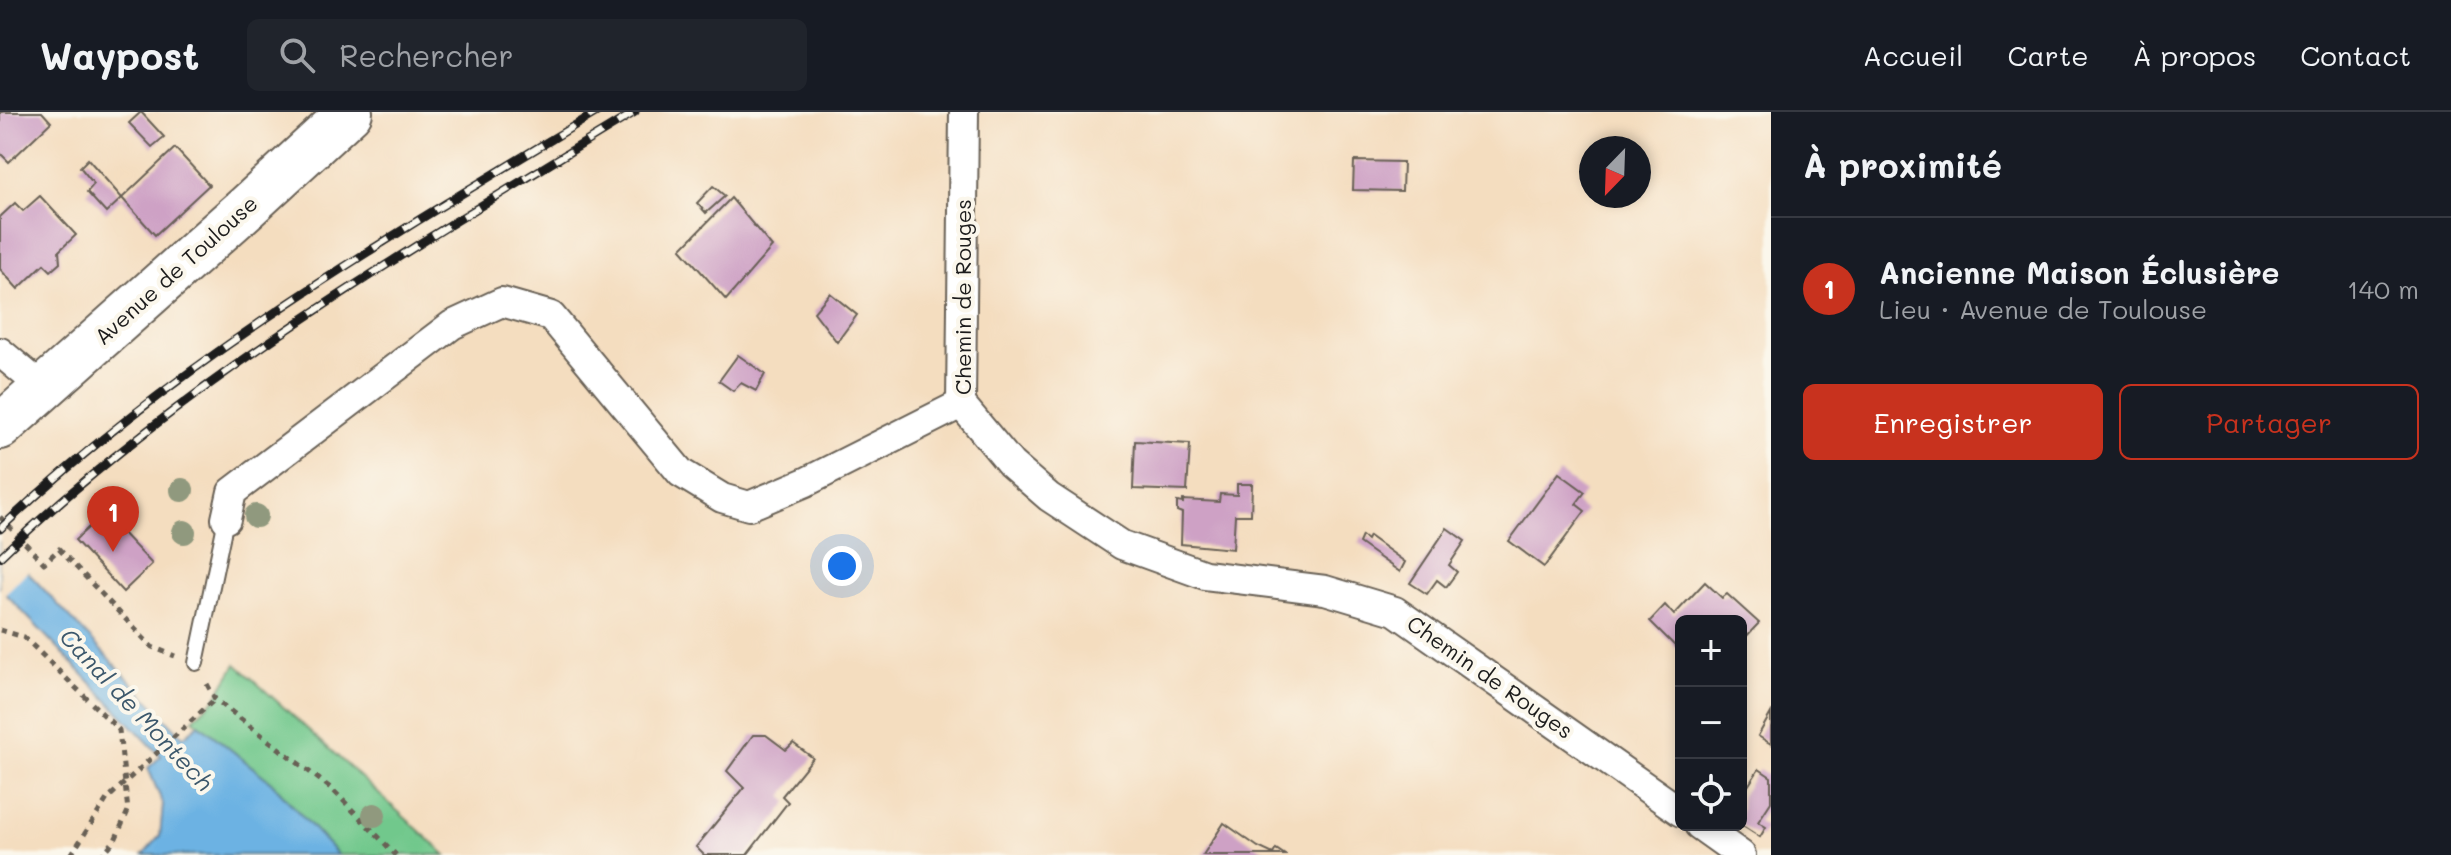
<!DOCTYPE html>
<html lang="fr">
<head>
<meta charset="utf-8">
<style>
  body { margin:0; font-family:Mali,sans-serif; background:#20242c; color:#f1f3f6 }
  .controls { position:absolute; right:24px; bottom:24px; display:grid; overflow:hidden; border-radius:12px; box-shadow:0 4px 12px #0003 }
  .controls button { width:72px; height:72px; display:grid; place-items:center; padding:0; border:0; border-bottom:2px solid #363941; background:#171b24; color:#f1f3f6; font:40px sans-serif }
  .compass { position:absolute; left:1579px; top:24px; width:72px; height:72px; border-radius:50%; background:#171b24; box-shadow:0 4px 12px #0003; rotate:203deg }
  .you { position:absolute; left:842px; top:454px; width:28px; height:28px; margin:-20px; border:6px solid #fff; border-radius:50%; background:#1a73e8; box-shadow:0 0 0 12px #1a73e833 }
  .badge { display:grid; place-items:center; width:52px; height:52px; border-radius:50%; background:#c8321e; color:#fff; font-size:26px; font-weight:700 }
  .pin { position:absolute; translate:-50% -66px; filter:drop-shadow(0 2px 4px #0008) }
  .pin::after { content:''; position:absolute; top:42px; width:28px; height:24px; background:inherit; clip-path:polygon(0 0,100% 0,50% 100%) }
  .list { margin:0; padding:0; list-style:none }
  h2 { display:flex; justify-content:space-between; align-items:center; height:104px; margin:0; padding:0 32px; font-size:34px }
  h2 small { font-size:26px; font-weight:400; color:#9ea1a6 }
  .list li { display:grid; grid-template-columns:52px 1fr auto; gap:24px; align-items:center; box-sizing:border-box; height:144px; padding:0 32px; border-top:2px solid #363941 }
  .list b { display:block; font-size:30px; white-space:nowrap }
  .list p { margin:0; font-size:26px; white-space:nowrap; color:#9ea1a6 }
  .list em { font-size:26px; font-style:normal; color:#9ea1a6 }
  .actions { display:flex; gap:16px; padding:24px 32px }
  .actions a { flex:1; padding:18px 0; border:2px solid #c8321e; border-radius:12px; text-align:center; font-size:28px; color:#c8321e }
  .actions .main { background:#c8321e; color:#fff }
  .icon { flex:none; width:44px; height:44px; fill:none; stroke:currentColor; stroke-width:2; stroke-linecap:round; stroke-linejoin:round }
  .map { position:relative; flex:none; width:1771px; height:743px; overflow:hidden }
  header { display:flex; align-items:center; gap:48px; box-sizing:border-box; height:112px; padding:0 40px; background:#171b24; border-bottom:2px solid #363941 }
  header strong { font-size:38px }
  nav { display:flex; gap:44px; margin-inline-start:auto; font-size:28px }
  .search { width:560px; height:72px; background:#20242c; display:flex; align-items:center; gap:20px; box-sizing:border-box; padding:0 28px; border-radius:12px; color:#9ea1a6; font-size:30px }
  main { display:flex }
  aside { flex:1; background:#171b24 }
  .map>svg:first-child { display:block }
</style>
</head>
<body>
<header>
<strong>Waypost</strong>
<div class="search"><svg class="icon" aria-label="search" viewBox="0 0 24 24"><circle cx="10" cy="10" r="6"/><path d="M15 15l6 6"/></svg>Rechercher</div>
<nav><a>Accueil</a><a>Carte</a><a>À propos</a><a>Contact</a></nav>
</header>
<main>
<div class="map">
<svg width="1771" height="743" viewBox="0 0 1771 743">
  <rect width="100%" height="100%" fill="#fbf7ec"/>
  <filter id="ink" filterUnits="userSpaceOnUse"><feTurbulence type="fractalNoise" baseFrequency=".0125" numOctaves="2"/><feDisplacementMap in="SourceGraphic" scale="16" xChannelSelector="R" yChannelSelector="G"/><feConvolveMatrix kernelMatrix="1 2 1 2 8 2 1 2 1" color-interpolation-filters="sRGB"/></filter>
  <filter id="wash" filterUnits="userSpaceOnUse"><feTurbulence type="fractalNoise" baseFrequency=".006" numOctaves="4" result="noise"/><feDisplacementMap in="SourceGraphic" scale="32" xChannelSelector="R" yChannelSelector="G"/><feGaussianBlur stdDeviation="1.8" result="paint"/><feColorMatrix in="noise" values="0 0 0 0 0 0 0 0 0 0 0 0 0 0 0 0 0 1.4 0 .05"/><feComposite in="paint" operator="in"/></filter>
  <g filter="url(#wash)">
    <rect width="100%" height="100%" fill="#f4ddbf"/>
    <path fill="#71c88c" stroke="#467254" stroke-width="2" d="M236,552L446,743H338L271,670L193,607L215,587Z"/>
    <path fill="#6cb2e3" stroke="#446780" stroke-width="2" d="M0,431L183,625L199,612L271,670L338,743H143L160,724L163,692L148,656L161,644L0,476Z"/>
    <path fill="#f4ddbf" d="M0,427L30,457L3,484L0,481Z"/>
    <g id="blocks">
      <g fill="#cea1c5">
        <path d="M0,0H42L51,10L9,50L0,41Z"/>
        <path d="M141,0L164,25L152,35L129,11Z"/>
        <path d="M175,36L209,73L155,123L122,86Z"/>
        <path d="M88,47L122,86L106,101L87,80L94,72L80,55Z"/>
        <path d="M1354,49L1403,50L1402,79L1353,78Z"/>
        <path d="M713,74L725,84L706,101L697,91Z"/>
        <path d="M40,84L76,123L59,139L60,151L51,159L44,152L18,177L0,157V105L15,91L23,99Z"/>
        <path d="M731,86L772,135L726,188L681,137Z"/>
        <path d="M830,181L857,203L837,230L814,200Z"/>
        <path d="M738,243L765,262L756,279L741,271L733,279L719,269Z"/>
        <path d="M1135,329L1190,332L1187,379L1133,377Z"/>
        <path d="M1559,361L1585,380L1576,392L1585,399L1544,455L1509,429Z"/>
        <path d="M1237,372H1252L1251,403H1235L1233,437L1181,432L1182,401L1177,399V390L1183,391V388L1219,390L1220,382L1237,383Z"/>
        <path d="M104,401L152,452L123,480L75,428Z"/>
        <path d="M1447,416L1465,429L1449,453L1457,460L1446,475L1437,468L1427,482L1410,471Z"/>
        <path d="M1362,424L1367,428L1369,424L1405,450L1400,460L1359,431Z"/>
        <path d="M1705,470L1722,486L1727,482L1759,511L1741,530V509H1681V540L1650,509L1665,493L1674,503Z"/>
        <path d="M1771,601V632L1758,624Z"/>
        <path d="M753,623H766L786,638L793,631L813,646L782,684L788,690L747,743H704L696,735L744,676L727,659Z"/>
        <path d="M1759,657L1771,665V690L1758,710L1766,715L1760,725L1741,713V685Z"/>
        <path d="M1224,711L1258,735L1273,742L1276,737L1285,743H1203Z"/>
      </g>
    </g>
  </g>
  <g filter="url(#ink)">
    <use href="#blocks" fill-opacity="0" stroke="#686055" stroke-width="2"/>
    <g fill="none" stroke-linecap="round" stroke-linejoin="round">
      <g stroke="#686055" stroke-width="18">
        <path id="lane" d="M196,551L226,407"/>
      </g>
      <g stroke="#686055" stroke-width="32">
        <g id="street">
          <path d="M964,0L961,292L1011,352L1049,385L1122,433L1205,463L1325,478L1395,499L1681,700"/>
          <path d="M0,240L43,276"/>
          <path d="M226,407L232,380L452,213L502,190L551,204L681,361L722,386L749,394L806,370L961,292"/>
          <path d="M1699,713L1741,743"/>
        </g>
      </g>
      <g stroke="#686055" stroke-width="48">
        <path id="primary" d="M0,315L247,95L350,0"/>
      </g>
      <g stroke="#686055" stroke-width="5" stroke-dasharray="6 6" stroke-linecap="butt">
        <path d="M0,405L44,451L59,437L152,535L175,544"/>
        <path d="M0,518L24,525L119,618L128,699L115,728L102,743"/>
        <path d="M207,572L215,587L333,678L396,743"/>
        <path d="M71,743L107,687L215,587"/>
      </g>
      <use href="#lane" stroke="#fff" stroke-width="14"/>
      <use href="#street" stroke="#fff" stroke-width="28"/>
      <use href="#primary" stroke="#fff" stroke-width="44"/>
      <g stroke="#1c1c1c" stroke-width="9">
        <g id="rail">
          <path d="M0,417C176,249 390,125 597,0"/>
          <path d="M0,445C188,265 414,135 635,0"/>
        </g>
      </g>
      <use href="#rail" stroke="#fbf7ec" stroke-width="6" stroke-dasharray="18" stroke-linecap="butt"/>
    </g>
    <g fill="#90997e">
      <circle cx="182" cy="378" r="12"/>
      <circle cx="256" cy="404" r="12"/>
      <circle cx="184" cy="420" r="12"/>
      <circle cx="374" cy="703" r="12"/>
    </g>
  </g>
  <g text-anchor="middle" stroke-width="8" stroke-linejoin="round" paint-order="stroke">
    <g font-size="22" fill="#1c1c1c" stroke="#fbf7ec">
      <text transform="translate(176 158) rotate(-42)" y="8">Avenue de Toulouse</text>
      <text transform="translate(963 185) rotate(-90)" y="8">Chemin de Rouges</text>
      <text transform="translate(1490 565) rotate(35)" y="8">Chemin de Rouges</text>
    </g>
    <g font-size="24" font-style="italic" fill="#3c586c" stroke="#fbf7ec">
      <text transform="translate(136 598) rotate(47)" y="8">Canal de Montech</text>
    </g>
  </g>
</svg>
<div class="controls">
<button>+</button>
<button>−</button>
<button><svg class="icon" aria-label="locate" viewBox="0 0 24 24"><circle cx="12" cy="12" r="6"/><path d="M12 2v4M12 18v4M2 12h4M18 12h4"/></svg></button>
</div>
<svg class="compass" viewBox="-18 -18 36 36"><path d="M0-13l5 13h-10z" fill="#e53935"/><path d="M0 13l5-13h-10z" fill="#9ea1a6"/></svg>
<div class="you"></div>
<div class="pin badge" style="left:113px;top:440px">1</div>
</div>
<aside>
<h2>À proximité<small></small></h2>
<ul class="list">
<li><span class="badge">1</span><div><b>Ancienne Maison Éclusière</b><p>Lieu · Avenue de Toulouse</p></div><em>140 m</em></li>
</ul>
<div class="actions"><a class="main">Enregistrer</a><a>Partager</a></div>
</aside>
</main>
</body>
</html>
